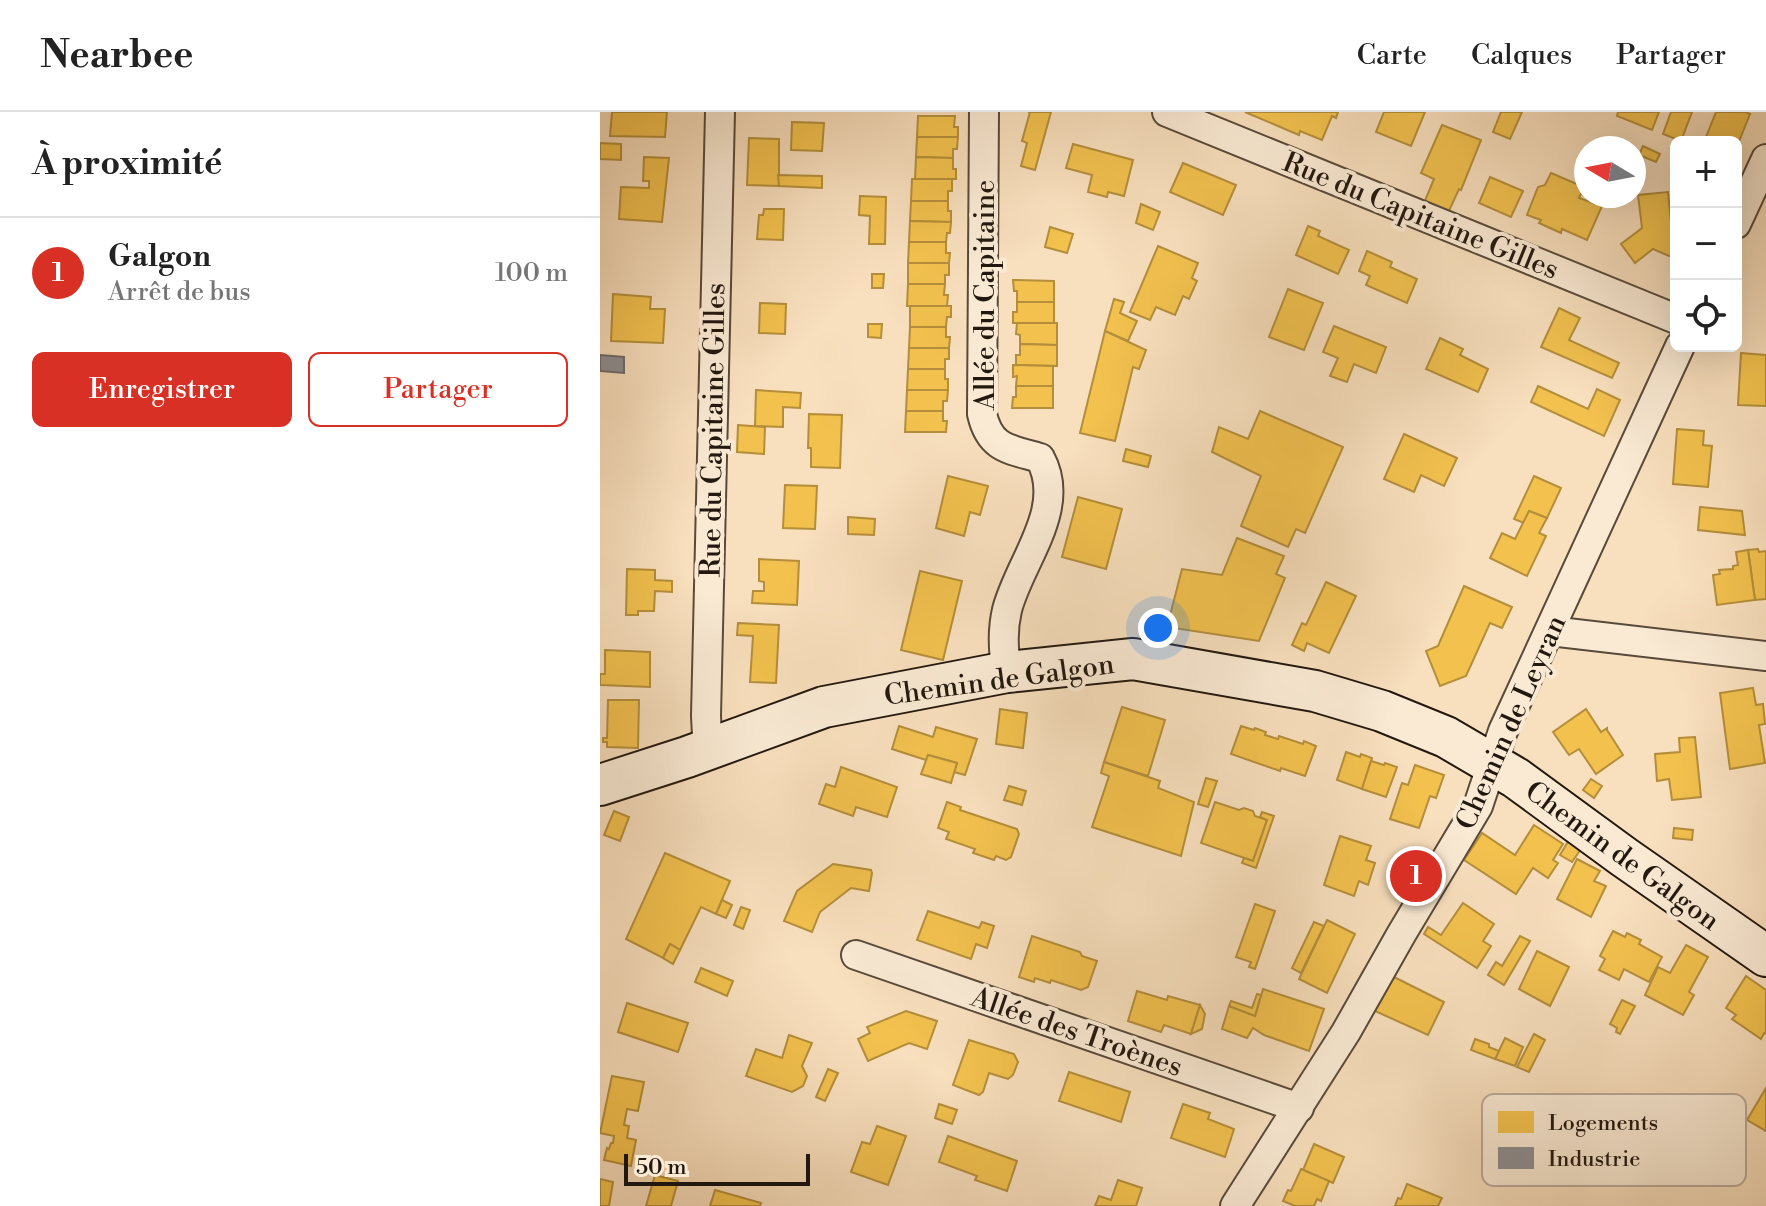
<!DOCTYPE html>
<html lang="fr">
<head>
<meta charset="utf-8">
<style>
  body { margin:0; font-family:"Libre Bodoni",serif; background:#f2f2f2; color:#222 }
  .controls { position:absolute; right:24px; top:24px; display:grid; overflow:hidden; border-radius:12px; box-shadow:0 8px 32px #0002 }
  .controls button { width:72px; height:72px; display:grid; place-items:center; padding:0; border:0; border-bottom:2px solid #e0e0e0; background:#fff; color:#222; font:40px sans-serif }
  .compass { position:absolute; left:974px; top:24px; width:72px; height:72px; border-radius:50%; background:#fff; box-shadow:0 8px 32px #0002; rotate:280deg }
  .scale { position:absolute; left:24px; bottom:20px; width:186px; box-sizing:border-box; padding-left:8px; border:4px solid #23180f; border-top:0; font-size:22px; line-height:28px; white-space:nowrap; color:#23180f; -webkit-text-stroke:6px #faead4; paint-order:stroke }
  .you { position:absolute; left:558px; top:516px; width:28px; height:28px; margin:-20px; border:6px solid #fff; border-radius:50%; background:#1a73e8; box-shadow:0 0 0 12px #1a73e833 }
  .badge { display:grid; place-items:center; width:52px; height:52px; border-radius:50%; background:#d93025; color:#fff; font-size:26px; font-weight:700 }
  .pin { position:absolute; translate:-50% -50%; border:4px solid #fff; box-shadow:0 2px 8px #0006 }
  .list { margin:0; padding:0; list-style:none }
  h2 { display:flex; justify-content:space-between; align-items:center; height:104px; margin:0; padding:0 32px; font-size:34px }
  h2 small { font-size:26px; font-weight:400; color:#767676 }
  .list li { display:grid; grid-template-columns:52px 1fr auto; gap:24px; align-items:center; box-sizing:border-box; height:112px; padding:0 32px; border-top:2px solid #e0e0e0 }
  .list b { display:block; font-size:30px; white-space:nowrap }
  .list p { margin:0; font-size:26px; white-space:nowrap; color:#767676 }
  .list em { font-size:26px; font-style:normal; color:#767676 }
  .actions { display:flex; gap:16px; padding:24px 32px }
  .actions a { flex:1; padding:18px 0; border:2px solid #d93025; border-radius:12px; text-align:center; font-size:28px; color:#d93025 }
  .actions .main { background:#d93025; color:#fff }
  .icon { flex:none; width:44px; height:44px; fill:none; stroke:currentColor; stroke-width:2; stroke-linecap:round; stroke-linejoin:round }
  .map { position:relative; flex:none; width:1166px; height:1094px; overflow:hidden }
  header { display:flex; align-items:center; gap:48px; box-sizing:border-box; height:112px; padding:0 40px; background:#fff; border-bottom:2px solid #e0e0e0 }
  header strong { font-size:38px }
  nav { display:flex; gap:44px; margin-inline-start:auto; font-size:28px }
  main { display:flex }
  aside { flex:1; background:#fff }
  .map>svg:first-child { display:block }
</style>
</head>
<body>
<header>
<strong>Nearbee</strong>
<nav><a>Carte</a><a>Calques</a><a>Partager</a></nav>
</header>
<main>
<aside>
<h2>À proximité<small></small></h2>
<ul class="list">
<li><span class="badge">1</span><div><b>Galgon</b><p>Arrêt de bus</p></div><em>100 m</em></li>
</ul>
<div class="actions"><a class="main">Enregistrer</a><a>Partager</a></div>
</aside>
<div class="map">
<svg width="1166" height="1094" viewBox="0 0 1166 1094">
  <rect width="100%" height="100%" fill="#f8dfbd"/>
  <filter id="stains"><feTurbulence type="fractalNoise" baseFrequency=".0025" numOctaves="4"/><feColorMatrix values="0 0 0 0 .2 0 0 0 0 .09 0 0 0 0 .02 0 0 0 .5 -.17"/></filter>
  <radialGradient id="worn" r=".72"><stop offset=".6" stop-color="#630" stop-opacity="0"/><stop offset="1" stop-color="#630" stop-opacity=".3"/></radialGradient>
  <g fill="#f2c14e" stroke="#b48e3b" stroke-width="2">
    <path d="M12,0H67L65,25L10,24Z"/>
    <path d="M428,0H451L435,58L421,54L427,31L422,29L430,0Z"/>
    <path d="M645,0H738L736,6L732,4L722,28L700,19L699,23Z"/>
    <path d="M784,0H825L811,34L776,20Z"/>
    <path d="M901,0H922L910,27L893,20Z"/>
    <path d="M1018,0H1059L1052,18L1017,4Z"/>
    <path d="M1071,0H1092L1081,29L1063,22Z"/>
    <path d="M1116,0H1146L1150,2L1136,37V30H1104Z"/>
    <path d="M318,4H355L354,15H358V25H317Z"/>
    <path d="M192,10L224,11L222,39L191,38Z"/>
    <path d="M842,13L881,28L861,78L859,77L848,101L824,91L834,67L821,61Z"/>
    <path d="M317,25H358L357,37H353V46L316,45Z"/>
    <path d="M149,26L179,27V74L147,73Z"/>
    <path d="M0,31L21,32V48L0,47Z"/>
    <path d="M473,32L533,48L524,84L508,80L507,85L488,80L492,63L466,56Z"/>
    <path d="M1043,34L1060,42L1056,50L1039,43Z"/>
    <path d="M44,45L69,46L62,110L19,107L21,75L49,76V69H43Z"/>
    <path d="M316,45L353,46V57H356V67H315Z"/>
    <path d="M583,51L636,73L623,103L570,80Z"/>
    <path d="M951,61L984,75L979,86L1002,94L987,128L962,117L961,121L939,111L941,108L927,103L938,75L945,73Z"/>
    <path d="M178,63L222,64V76L179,74Z"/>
    <path d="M890,65L923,79L911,105L879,91Z"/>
    <path d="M312,67H352V79H348V89H311Z"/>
    <path d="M1068,80L1071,110L1076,112V147L1053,137L1035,151L1021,132L1042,116L1038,83Z"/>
    <path d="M260,84L286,85L285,132H269L270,104L259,103Z"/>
    <path d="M311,89H348V99H351V110L310,109Z"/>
    <path d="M541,92L560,100L553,118L536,111Z"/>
    <path d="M164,97H184L183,128L157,127L159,103H163Z"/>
    <path d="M310,109L351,110L350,121H347L346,130H309Z"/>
    <path d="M708,114L720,119L718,124L749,138L738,162L696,143Z"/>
    <path d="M450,115L473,122L467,141L445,135Z"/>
    <path d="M309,130H346V141H350L349,151H308Z"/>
    <path d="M558,134L598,151L592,166L597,169L589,187L583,184L575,203L556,195L550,208L530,200Z"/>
    <path d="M767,139L792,150L790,155L817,167L807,191L766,173L770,164L759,159Z"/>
    <path d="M308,151H349V163H345V172H308Z"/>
    <path d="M272,162H284L283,176H272Z"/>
    <path d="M413,168L454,169V190H417V179H414Z"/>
    <path d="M308,172H345L344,183H348L347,194H307Z"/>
    <path d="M688,177L723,191L704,238L669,225Z"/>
    <path d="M13,182L51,185L50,197H65L63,231L11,229Z"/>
    <path d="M514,187L524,190L520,201L537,209L528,229L505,219Z"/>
    <path d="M417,190H454V211H413V200H417Z"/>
    <path d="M160,191L186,192L185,222L159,221Z"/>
    <path d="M310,194H351V205H347L346,215H310Z"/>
    <path d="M959,196L980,206L969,228L1019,251L1012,266L941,235Z"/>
    <path d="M417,211H457V233L420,232V223L416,222Z"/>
    <path d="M268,212H282L281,226L268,225Z"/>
    <path d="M734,214L786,235L776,261L754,252L747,270L730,264L738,246L723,240Z"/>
    <path d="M310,215H346V225H350L349,236H309Z"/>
    <path d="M505,219L546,238L539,257L533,255L515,329L480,321Z"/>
    <path d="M840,226L863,237L860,243L888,257L878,280L826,257Z"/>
    <path d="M420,232L457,233V254L416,253V243H420Z"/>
    <path d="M309,236H349V247H345V257H308Z"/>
    <path d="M1141,241L1166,243V294L1138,293Z"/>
    <path d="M413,253L453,254V274H416L417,264L413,265Z"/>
    <path d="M308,257H345V267H348V278H307Z"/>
    <path d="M416,274H453V296H412L413,285H416Z"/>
    <path d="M938,274L988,297L997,277L1020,288L1004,324L931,290Z"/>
    <path d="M156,278L201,281L200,296L183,295V315L155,314Z"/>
    <path d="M307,278H348L347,289H343V299H306Z"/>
    <path d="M306,299H343V309H347L346,320H305Z"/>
    <path d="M660,299L743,335L705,421L696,417L688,435L641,414L661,364L612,340L619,315L648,327Z"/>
    <path d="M209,302L242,303L240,356L211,355V336H208Z"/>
    <path d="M138,313L165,315L164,342L137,340Z"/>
    <path d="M1077,317L1104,319L1103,333L1112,334L1108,375L1073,372Z"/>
    <path d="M804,322L857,346L844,374L821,363L814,380L784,367Z"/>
    <path d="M526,337L551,344L548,355L523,349Z"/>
    <path d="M348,364L388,374L380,403L370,400L364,424L336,416Z"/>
    <path d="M934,364L961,376L947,406L929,399L924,411L914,407Z"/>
    <path d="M185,373L217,374L215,417L183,416Z"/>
    <path d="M478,385L522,397L506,457L462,445Z"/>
    <path d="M1100,395L1142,399L1145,423L1098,418Z"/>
    <path d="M929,399L947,406L939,421L946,424L927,464L890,446L902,421L915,427Z"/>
    <path d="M248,405L275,407L274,423L248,422Z"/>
    <path d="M637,426L684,444L676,462L685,466L659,529L567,515L582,457L622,463Z"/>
    <path d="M1158,437L1159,440L1166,439V487L1155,488L1148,438Z"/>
    <path d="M1148,438L1155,488L1117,493L1113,463L1120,462L1119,458L1133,457V454L1138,453L1136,440Z"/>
    <path d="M159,447L199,449L197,493L152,491L153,479H164V470L159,469Z"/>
    <path d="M27,457L55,458V468L72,469V480L55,479L54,499H38V503H26Z"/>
    <path d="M320,459L362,469L343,548L301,538Z"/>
    <path d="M726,470L756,484L729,541L707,531L704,539L692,533L702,511L706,513Z"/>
    <path d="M864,474L912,495L902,516L890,511L866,564L840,574L826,539L838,534Z"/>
    <path d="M138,511L179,513L176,571L150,570L153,524L137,523Z"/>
    <path d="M5,538L50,540V575L0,573V562H5Z"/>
    <path d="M1153,576L1156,593L1163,592L1165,612L1159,613L1165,651L1130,657L1120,581Z"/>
    <path d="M8,588H39L38,636L7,635V630H3V626H7Z"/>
    <path d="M522,595L565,608L548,664L504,650Z"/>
    <path d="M400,597L427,601L423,636L396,632Z"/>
    <path d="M986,597L1001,620L1007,616V618L1023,643L996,662L979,637L969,643L953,620Z"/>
    <path d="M299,614L333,625L336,615L377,627L365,663L354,660L357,651L328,643L326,648L292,637Z"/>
    <path d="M641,614L654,618L655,616L666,620L665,623L678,627L679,624L703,632L704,629L716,634L705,664L681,656L680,659L631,642Z"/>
    <path d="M1095,625L1101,685L1072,688L1069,667L1057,669L1055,642L1080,640L1079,626Z"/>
    <path d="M746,640L760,645L761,642L772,646L762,677L737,668Z"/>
    <path d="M328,643L357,651L351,671L321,662Z"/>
    <path d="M771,649L784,653L785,651L797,655L786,685L762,677Z"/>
    <path d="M504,650L560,669L558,676L594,690L581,744L492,715L509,664L501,661Z"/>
    <path d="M815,653L844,663L836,686L830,684L819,716L790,707L802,671L808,673Z"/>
    <path d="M241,655L297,675L287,705L256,695L253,704L219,692L226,672L235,675Z"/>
    <path d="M606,666L617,669L608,695L598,692Z"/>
    <path d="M991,667L1002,674L994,686L983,678Z"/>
    <path d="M409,674L426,679L422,693L404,688Z"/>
    <path d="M347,690L361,695L360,698L417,717L419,722L411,745L406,748L396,744L394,748L373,741L375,737L346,727L349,720L338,716Z"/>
    <path d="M615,690L639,698L644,696L653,699L655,704L667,708L653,749L601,731Z"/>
    <path d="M14,699L29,705L20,729L4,723Z"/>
    <path d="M662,700L674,704L656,756L642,751L644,746L653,749L667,708L660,705Z"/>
    <path d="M934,713L963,732L953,748L958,751L948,766L933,756L916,782L864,748L882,721L915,743Z"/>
    <path d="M1074,716L1093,718L1092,728L1073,726Z"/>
    <path d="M740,724L771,734L766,748L775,751L768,773L759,769L754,784L724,773Z"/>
    <path d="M969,728L981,737L972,750L960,743Z"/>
    <path d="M65,741L130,769L116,802L101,795L80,838L70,832L63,846L26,827Z"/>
    <path d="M977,747L1000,759L994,769L1006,774L991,805L957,787Z"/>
    <path d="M233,752L271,758L272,761L269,779L251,776L220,800L212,820L184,809L197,779Z"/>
    <path d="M122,788L132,793L126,806L116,802Z"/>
    <path d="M863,791L894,812L883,829L891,834L877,856L824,822L828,815L841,823Z"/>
    <path d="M655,792L675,799L655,857L649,855L651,850L636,845Z"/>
    <path d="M141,795L150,798L143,817L134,813Z"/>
    <path d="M328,799L379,816L382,810L394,814L387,836L376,832L371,847L317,828Z"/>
    <path d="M727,808L755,822L727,881L699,867Z"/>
    <path d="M714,810L724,814L701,861L692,856Z"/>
    <path d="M1013,819L1025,825L1027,821L1041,828L1039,832L1062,845L1049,870L1024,857L1019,868L999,858L1005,847L1000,844Z"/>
    <path d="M432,824L480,840L482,844L497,849L488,875L481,878L451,868L450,871L435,866L434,870L419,865Z"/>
    <path d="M920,824L930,829L904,873L888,863L896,850L902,854Z"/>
    <path d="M70,832L80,838L73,852L63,846Z"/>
    <path d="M1086,833L1108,845L1089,880L1094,883L1083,903L1045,883L1058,855L1070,861Z"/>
    <path d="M937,839L969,855L950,894L919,877Z"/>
    <path d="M101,856L133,869L127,884L95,870Z"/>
    <path d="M1146,864L1166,878V922L1164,921L1161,927L1132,907L1136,903L1126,896Z"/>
    <path d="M794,865L844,890L828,923L775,899Z"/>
    <path d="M663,877L724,897L709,939L664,923L653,916L647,926L622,917L629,894L655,904Z"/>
    <path d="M537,879L567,888L568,884L600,893L591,922L564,913L561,920L528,909Z"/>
    <path d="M657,882L661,883L655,904L629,894L631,889L652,896Z"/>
    <path d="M1022,888L1035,894L1020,922L1016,920L1017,916L1010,912Z"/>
    <path d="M27,891L88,911L78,940L18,920Z"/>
    <path d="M600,893L605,902L602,917L591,922Z"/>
    <path d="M306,899L337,909L327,937L309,931L268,949L258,927L270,921L267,915Z"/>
    <path d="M934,922L945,928L929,960L917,955Z"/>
    <path d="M189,923L212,931L202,954L207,964L203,974L192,980L146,964L156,937L182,946Z"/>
    <path d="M905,926L923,935L915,954L895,947Z"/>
    <path d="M875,927L889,932V935L899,939L895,947L871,938Z"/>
    <path d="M369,928L414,942L418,950L413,963L408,967L389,961L383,980L379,983L353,973Z"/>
    <path d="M228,957L238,961L225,989L216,985Z"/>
    <path d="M469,960L530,980L521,1010L459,989Z"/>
    <path d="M12,964L44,970L38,999L27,997L24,1013L29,1014L27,1026L36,1028L31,1054L4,1048L7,1036L9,1037L11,1031H13L14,1024L0,1021Z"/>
    <path d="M1166,976V1019L1147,1008Z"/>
    <path d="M339,992L357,998L352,1012L335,1006Z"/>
    <path d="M583,992L610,1001L608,1007L634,1017L625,1045L571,1026Z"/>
    <path d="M277,1014L306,1024L288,1073L251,1060L262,1030L270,1032Z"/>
    <path d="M348,1024L417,1049L407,1079L375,1068L377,1064L339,1050Z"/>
    <path d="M714,1032L744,1045L733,1071L703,1058Z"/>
    <path d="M701,1057L729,1069L721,1089L717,1087L714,1094H695L683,1089L688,1078L691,1079Z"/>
    <path d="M55,1063L78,1069L71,1094H46Z"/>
    <path d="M0,1067L13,1070L9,1094H0Z"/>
    <path d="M518,1068L542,1076L536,1094H495L499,1084L511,1088Z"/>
    <path d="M807,1072L842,1086L838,1094H795L798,1086L801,1087Z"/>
    <path d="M115,1078L161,1091L160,1094H110Z"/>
  </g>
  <path fill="#8d8d92" stroke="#6d6a6b" stroke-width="2" d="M0,243L24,245V261L0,259Z"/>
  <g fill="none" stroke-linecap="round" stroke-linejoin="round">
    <g stroke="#584a3a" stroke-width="32">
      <g id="minor">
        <path d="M384,0L382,302C390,337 409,337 440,346C468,397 419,450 407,498C402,519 403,539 407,560"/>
        <path d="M567,0L1076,207"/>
        <path d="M1136,112L1166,47"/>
        <path d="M950,519L1166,544"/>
        <path d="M110,635L107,624L106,604L120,0"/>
        <path d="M256,843L699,996"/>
        <path d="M635,1094L746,920L802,821L878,694L903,619L1080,234"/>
      </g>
    </g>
    <g stroke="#23180f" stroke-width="44">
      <path id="secondary" d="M0,673L87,645L224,595L407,560L533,547L715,579L782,599L846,625L916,666L1024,745L1166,844"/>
    </g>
    <use href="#minor" stroke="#faead4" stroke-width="28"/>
    <use href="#secondary" stroke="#faead4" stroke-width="40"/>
  </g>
  <g text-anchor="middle" stroke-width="8" stroke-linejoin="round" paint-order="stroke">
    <g font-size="28" fill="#23180f" stroke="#faead4">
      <text transform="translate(821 103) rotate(22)" y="10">Rue du Capitaine Gilles</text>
      <text transform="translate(384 183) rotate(-90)" y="10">Allée du Capitaine</text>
      <text transform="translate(112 318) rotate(-89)" y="10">Rue du Capitaine Gilles</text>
      <text transform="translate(399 567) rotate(-8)" y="10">Chemin de Galgon</text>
      <text transform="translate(910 610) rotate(-66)" y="10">Chemin de Leyran</text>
      <text transform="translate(1023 743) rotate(36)" y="10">Chemin de Galgon</text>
      <text transform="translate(477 919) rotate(19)" y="10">Allée des Troènes</text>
    </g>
  </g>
  <rect x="882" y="982" width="264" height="92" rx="12" fill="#faead4" stroke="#baab99" stroke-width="2"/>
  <rect x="898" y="999" width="36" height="22" fill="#f2c14e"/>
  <rect x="898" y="1035" width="36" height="22" fill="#8d8d92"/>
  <g font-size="22" fill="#23180f">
    <text x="948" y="1018">Logements</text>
    <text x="948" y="1054">Industrie</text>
  </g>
  <rect width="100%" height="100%" filter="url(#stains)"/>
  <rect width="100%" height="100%" fill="url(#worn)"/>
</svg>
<div class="controls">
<button>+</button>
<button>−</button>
<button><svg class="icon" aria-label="locate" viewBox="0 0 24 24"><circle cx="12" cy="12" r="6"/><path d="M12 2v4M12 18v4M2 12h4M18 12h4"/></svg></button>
</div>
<svg class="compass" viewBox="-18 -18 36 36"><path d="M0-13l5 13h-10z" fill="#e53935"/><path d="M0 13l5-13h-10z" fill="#767676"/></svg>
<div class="scale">50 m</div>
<div class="you"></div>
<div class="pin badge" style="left:816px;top:764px">1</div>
</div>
</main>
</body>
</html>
